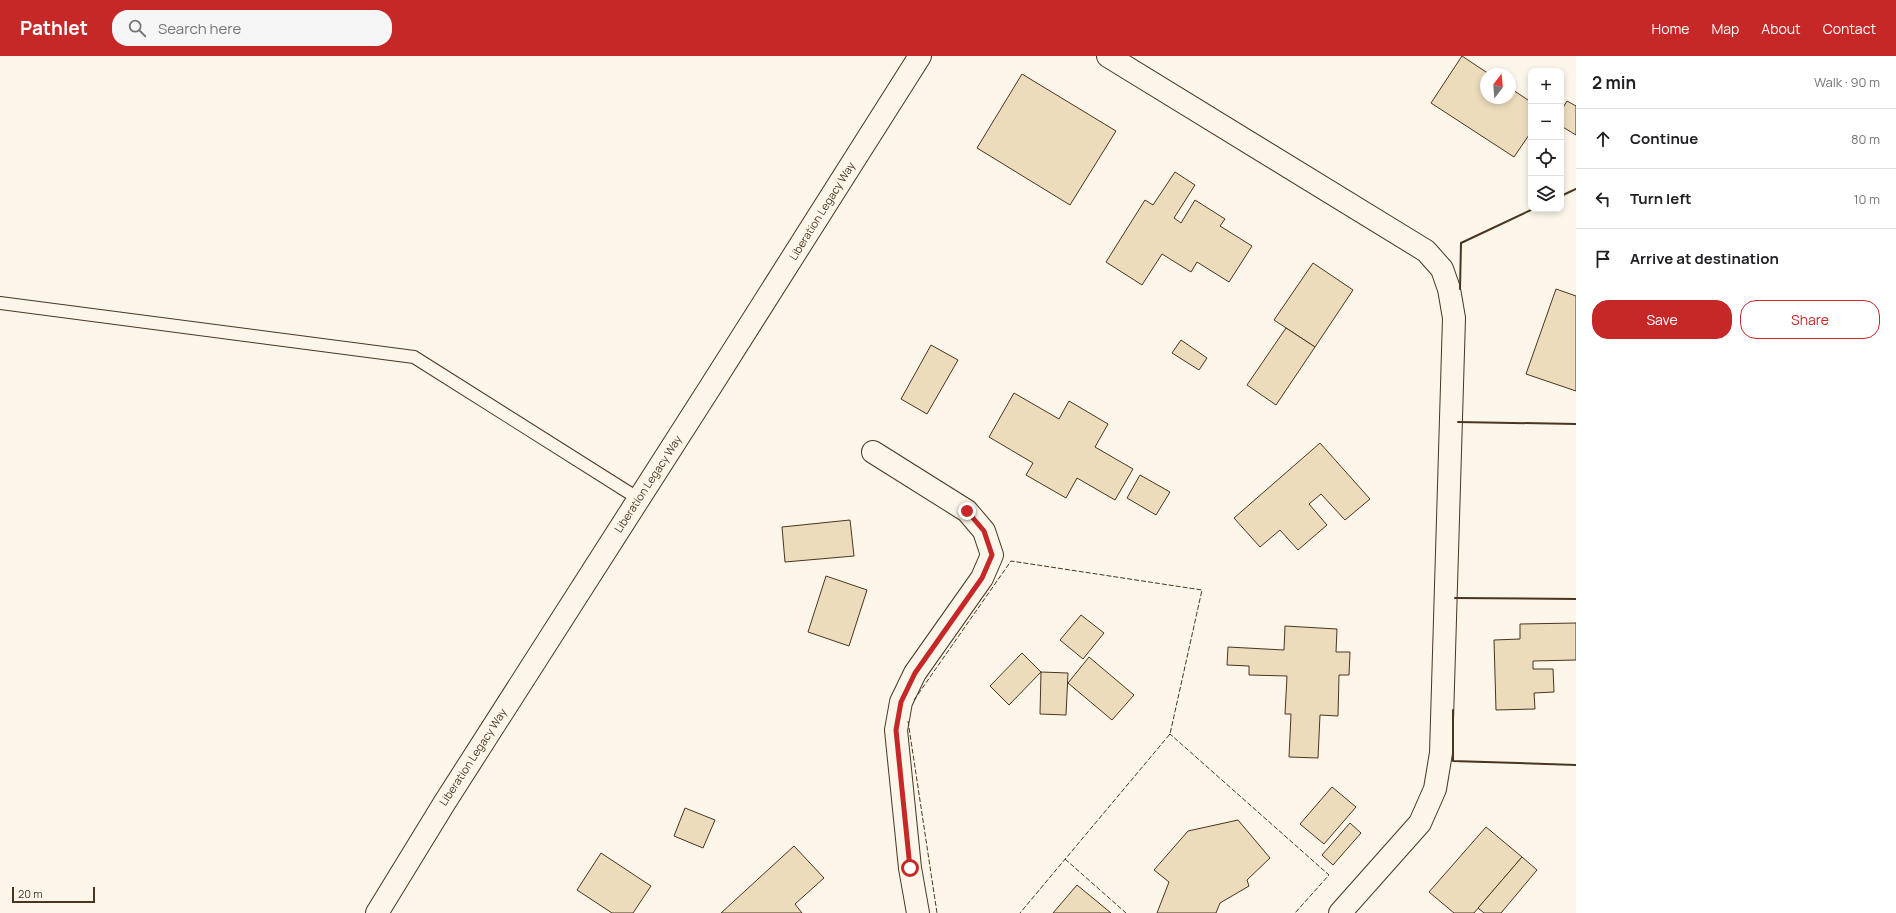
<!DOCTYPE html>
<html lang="en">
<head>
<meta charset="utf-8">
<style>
  body { margin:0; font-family:Manrope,sans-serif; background:#f6f6f6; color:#202124 }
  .controls { position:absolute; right:12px; top:12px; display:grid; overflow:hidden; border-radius:8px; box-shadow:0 2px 6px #0003 }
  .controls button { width:36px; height:36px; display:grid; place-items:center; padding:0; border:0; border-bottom:1px solid #e0e0e0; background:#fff; color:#202124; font:20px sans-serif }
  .compass { position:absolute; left:1480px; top:12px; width:36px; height:36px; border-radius:50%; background:#fff; box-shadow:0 2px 6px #0003; rotate:16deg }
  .scale { position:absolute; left:12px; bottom:10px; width:83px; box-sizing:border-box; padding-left:4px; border:2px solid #4a3520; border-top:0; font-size:11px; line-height:14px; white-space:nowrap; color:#4a3520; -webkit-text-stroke:3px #fbf6e9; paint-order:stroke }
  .stop { position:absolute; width:12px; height:12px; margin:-9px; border:3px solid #c62828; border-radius:50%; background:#fff }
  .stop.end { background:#c62828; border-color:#fff; box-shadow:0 1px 4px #0008 }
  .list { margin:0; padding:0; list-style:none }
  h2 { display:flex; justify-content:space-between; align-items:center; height:52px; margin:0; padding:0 16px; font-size:17px }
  h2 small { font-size:13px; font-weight:400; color:#757577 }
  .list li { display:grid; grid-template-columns:26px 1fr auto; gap:12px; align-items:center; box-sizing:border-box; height:60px; padding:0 16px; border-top:1px solid #e0e0e0 }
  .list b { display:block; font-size:15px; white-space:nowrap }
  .list em { font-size:13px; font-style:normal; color:#757577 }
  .actions { display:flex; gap:8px; padding:12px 16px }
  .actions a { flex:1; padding:9px 0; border:1px solid #c62828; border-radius:16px; text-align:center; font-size:14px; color:#c62828 }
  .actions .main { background:#c62828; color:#fff }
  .icon { flex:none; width:22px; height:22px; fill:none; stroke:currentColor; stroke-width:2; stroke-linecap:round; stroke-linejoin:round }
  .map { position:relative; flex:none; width:1576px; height:857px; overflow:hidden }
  header { display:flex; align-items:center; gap:24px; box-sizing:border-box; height:56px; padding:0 20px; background:#c62828; color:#fff }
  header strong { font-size:19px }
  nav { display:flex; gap:22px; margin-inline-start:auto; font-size:14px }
  .search { width:280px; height:36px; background:#f6f6f6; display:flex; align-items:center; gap:10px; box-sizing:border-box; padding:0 14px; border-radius:16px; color:#757577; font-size:15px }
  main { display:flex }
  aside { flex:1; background:#fff }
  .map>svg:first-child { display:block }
</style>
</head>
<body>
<header>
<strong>Pathlet</strong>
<div class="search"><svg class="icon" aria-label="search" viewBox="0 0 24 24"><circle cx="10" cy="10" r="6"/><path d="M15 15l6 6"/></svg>Search here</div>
<nav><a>Home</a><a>Map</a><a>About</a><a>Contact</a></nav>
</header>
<main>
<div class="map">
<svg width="1576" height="857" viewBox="0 0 1576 857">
  <rect width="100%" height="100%" fill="#fbf6e9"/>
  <g fill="#ecdcbc" stroke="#4a3520">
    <path d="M1462,0L1489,18H1486V42H1510V32L1531,46V76L1514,101L1431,47Z"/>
    <path d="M1022,18L1116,75L1070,149L977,92Z"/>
    <path d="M1567,45L1576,50V79L1561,70V55Z"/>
    <path d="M1175,116L1195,129L1174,162L1181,167L1195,144L1225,163L1220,170L1252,190L1229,226L1197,206L1191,216L1162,198L1142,229L1106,206L1145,144L1153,149Z"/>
    <path d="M1313,207L1353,234L1315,291L1274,264Z"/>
    <path d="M1556,233L1576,240V335L1526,318Z"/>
    <path d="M1286,272L1315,291L1276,349L1247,329Z"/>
    <path d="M1181,284L1207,302L1199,314L1172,297Z"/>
    <path d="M931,289L958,304L927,358L901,343Z"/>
    <path d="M1014,337L1059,363L1069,345L1108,368L1095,391L1133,413L1115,444L1077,422L1066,442L1026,419L1033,407L989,381Z"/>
    <path d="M1320,387L1370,443L1345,464L1321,438L1309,448L1327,469L1298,494L1280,474L1260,491L1234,462Z"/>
    <path d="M1140,419L1170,436L1156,459L1127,442Z"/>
    <path d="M850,464L854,500L785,506L782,471Z"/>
    <path d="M826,520L867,534L849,590L808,576Z"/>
    <path d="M1081,559L1104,577L1083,603L1060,584Z"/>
    <path d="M1576,567V604L1533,605V613H1553L1554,636L1534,637L1535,653L1496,654L1494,584L1520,583V568Z"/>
    <path d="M1285,570L1337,573L1336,596H1350L1349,619H1339L1338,660L1320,659L1318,702L1289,701L1291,658H1285L1287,620L1249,619V610L1227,609L1228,591L1284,594Z"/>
    <path d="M1022,597L1041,616L1009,649L990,630Z"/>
    <path d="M1089,601L1134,639L1112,664L1068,627Z"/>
    <path d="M1041,616L1068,617L1066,659L1040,658Z"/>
    <path d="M1332,731L1356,751L1324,788L1300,768Z"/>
    <path d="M685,752L715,764L703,792L674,780Z"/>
    <path d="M1238,764L1270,802L1247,824L1249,830L1220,847L1216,857H1157L1169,826L1154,814L1188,775Z"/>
    <path d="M1350,767L1361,777L1333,809L1322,799Z"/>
    <path d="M1486,771L1522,801L1474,857H1454L1429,836Z"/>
    <path d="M794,790L824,822L795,848L802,857H721Z"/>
    <path d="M601,797L651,830L633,857H612L577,834Z"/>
    <path d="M1522,801L1537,814L1501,857H1484L1478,852Z"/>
    <path d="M1077,829L1111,857H1053Z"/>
  </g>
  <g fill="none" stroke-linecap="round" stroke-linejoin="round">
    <g stroke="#4a3520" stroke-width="14">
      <path id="lane" d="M0,247L414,301L639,443"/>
    </g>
    <g stroke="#4a3520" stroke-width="24">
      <g id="street">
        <path d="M1108,0L1426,195L1442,213L1449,233L1454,262L1441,697L1435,733L1420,767L1340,857"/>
        <path d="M873,396L967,455L984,475L992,499L982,522L915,617L901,646L896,674L910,812L918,857"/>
      </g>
    </g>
    <g stroke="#4a3520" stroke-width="24">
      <path id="secondary" d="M377,857L445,746L711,330L920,0"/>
    </g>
    <use href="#lane" stroke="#fbf6e9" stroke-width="12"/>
    <use href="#street" stroke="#fbf6e9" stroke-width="22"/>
    <use href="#secondary" stroke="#fbf6e9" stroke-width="22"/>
    <g stroke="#4a3520" stroke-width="1" stroke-dasharray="5 2" stroke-linecap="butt">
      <path d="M914,644L1011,505L1202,534L1170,678L1020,857"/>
      <path d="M908,665L937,857"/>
      <path d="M1169,679L1170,678L1329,819L1295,857"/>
      <path d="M1065,803L1126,857"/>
    </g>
    <g stroke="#4a3520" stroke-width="2">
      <path d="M1561,140L1576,133"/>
      <path d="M1460,233L1461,187L1533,153"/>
      <path d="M1458,366L1576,368"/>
      <path d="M1455,542L1576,543"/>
      <path d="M1453,654V705L1576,709"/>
    </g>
  </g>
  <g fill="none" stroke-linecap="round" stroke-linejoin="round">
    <path stroke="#c62828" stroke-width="5" d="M910,812L896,674L901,646L915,617L982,522L992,499L984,475L967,455"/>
  </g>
  <g text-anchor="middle" stroke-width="3" stroke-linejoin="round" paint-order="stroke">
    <g font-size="11" fill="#4a3520" stroke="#fbf6e9">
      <text transform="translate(822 155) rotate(-58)" y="4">Liberation Legacy Way</text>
      <text transform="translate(648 428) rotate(-57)" y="4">Liberation Legacy Way</text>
      <text transform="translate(473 701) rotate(-57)" y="4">Liberation Legacy Way</text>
    </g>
  </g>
</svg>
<div class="controls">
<button>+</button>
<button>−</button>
<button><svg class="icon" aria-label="locate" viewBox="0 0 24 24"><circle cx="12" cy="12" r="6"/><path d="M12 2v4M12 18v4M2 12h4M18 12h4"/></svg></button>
<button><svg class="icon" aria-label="layers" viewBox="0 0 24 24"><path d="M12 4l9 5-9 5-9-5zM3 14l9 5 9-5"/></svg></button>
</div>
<svg class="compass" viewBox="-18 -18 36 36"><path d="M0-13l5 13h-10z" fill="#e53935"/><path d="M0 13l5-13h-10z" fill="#757577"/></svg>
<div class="scale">20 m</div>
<div class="stop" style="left:910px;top:812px"></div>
<div class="stop end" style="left:967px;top:455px"></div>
</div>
<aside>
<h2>2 min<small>Walk · 90 m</small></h2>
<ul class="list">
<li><svg class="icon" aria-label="ahead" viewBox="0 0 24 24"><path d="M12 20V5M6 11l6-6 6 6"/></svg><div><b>Continue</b></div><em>80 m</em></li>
<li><svg class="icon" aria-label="left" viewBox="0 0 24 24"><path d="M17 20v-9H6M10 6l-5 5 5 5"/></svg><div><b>Turn left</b></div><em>10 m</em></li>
<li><svg class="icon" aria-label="arrive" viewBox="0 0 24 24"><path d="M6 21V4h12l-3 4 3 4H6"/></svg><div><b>Arrive at destination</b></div></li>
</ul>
<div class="actions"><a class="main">Save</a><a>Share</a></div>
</aside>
</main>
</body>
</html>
